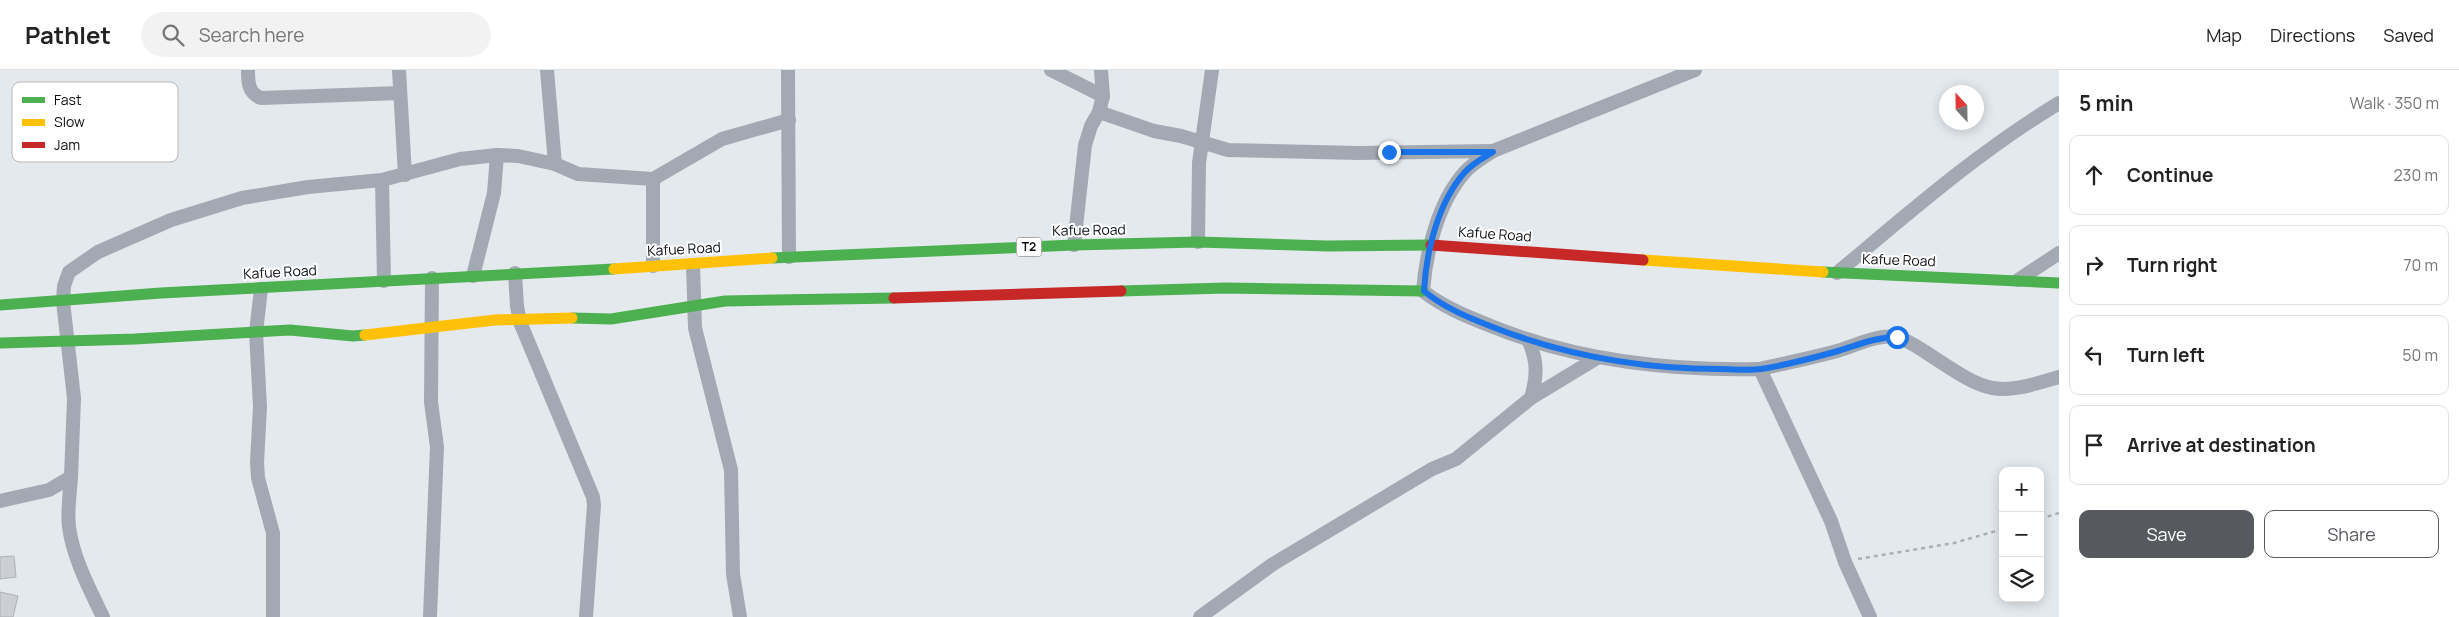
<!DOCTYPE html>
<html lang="en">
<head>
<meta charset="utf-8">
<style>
  body { margin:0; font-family:Manrope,sans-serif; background:#f2f2f2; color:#222 }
  .controls { position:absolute; right:15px; bottom:15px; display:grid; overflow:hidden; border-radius:10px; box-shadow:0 2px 12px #0003 }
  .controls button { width:45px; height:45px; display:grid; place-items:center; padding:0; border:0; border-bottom:1px solid #e0e0e0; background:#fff; color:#222; font:25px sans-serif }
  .compass { position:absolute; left:1939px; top:15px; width:45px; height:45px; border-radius:50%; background:#fff; box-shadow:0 2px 12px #0003; rotate:338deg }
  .stop { position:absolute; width:15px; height:15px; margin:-11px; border:4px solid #1a73e8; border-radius:50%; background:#fff }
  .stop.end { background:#1a73e8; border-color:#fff; box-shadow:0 1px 5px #0008 }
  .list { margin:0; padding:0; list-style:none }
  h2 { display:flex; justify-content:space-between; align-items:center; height:65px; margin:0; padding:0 20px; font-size:21px }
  h2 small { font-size:16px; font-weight:400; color:#767676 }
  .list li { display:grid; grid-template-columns:32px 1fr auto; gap:15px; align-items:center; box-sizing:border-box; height:80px; margin:0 10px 10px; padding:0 10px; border:1px solid #e0e0e0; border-radius:10px }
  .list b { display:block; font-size:19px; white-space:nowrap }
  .list em { font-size:16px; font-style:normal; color:#767676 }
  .actions { display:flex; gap:10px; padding:15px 20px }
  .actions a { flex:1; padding:11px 0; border:1px solid #56595e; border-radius:10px; text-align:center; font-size:18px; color:#56595e }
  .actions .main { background:#56595e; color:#fff }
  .icon { flex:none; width:28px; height:28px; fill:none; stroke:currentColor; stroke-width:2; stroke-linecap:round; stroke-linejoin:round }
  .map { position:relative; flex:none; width:2059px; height:547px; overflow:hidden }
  header { display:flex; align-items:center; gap:30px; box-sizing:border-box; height:70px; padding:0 25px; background:#fff; border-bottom:1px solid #e0e0e0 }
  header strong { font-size:24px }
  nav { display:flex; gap:28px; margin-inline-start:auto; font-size:18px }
  .search { width:350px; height:45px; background:#f2f2f2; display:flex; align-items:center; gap:12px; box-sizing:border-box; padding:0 18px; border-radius:28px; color:#767676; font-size:19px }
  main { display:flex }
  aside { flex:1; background:#fff }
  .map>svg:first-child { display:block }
</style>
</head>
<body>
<header>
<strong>Pathlet</strong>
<div class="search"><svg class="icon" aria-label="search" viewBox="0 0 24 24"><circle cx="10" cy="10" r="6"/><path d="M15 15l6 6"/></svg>Search here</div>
<nav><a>Map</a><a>Directions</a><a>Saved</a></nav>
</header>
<main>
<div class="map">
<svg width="2059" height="547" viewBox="0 0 2059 547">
  <rect width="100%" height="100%" fill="#e4e9ee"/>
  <g fill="#ccd0d5" stroke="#acb0b4">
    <path d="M14,486L16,507L0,509V487Z"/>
    <path d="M0,522L18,526L13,547H0Z"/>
  </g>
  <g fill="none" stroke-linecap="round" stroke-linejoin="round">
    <g stroke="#a9afb7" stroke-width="2.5" stroke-dasharray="4 4" stroke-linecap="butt">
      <path d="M2040,449L2059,443"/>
      <path d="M1858,489L1954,473L2003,459"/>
    </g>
    <g stroke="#a2a9b2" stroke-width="14">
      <path d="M248,0C248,12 248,23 261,28L400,23"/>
      <path d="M399,0L405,105"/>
      <path d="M547,0L555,94"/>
      <path d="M788,0L789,187"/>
      <path d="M1051,0L1103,26"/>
      <path d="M1695,0L1493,81C1483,88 1473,93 1465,102C1438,132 1426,182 1423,221C1443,237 1468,247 1491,256C1577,291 1668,301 1760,299L1831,451L1845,492L1870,547"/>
      <path d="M1099,42L1154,61L1181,66L1228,80L1359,83L1492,81"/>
      <path d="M653,109L722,69L789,50"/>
      <path d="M382,110L384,211"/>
      <path d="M1198,172L1199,93L1212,0"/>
      <path d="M1074,175L1085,75L1091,56L1099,42L1103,26L1101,0"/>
      <path d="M693,195L695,258L731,400L733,504L740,547"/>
      <path d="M515,203L517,236L520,252L593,427L594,435L586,547"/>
      <path d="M1837,203C1910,142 1978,82 2059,33"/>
      <path d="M473,206L494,123L497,85"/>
      <path d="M2018,210L2059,183"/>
      <path d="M261,219L256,262L260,337L257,392L258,408L273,463V547"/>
      <path d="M1529,272C1538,292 1537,307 1531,328"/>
      <path d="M1760,299C1786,293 1812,288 1837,281C1855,276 1877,264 1896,267C1909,270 1922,280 1933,287C1988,323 1994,327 2059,307"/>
      <path d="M71,407C70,423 67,441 69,457C73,488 90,520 103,547"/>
      <path d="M0,431L49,420L71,407L74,328L63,231L64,216L69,202L98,182L171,150L242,128L308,117L382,110L460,89L497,85L518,86L555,94L578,104L653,109V196"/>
      <path d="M430,547L437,377L431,332L432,208"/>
      <path d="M1200,547L1273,494L1432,399L1456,389L1531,328L1597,288"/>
    </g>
    <g stroke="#4caf50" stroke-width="11">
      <path d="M772,188L1074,175L1198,172L1327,176L1431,175"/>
      <path d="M1823,202L2059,213"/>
      <path d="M1121,221L1226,218L1423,221"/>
      <path d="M0,235L161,223L614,199"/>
      <path d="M572,248L611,249L725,231L894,228"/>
      <path d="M0,273L135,269L290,260L353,266L365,265"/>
    </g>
    <g stroke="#ffc107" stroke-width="11">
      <path d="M1643,190L1823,202"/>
      <path d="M614,199L772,188"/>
      <path d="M365,265L495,250L572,248"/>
    </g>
    <g stroke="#c62828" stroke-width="11">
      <path d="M1431,175L1643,190"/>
      <path d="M894,228L1121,221"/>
    </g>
  </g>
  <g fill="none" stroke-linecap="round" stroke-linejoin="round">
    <path stroke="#1a73e8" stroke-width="6" d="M1389,82H1493C1483,88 1473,93 1465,102C1438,132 1426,182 1424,221C1443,237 1467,247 1490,256C1563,285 1641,299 1719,299C1733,299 1747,301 1761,299C1786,295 1813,288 1838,281C1858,275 1876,267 1897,267"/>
  </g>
  <g text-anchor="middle" stroke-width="4" stroke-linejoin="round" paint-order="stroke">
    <rect fill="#fff" stroke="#545558" stroke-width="1" x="1016.5" y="167.5" width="25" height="19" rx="4"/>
    <g font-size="12" font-weight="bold" fill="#0a0c10">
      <text x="1029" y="181">T2</text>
    </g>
    <g font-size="14" fill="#0a0c10" stroke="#fff">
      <text transform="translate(1089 160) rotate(-1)" y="5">Kafue Road</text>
      <text transform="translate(1495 164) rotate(4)" y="5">Kafue Road</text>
      <text transform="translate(684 179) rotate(-3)" y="5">Kafue Road</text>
      <text transform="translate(1899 190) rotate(2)" y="5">Kafue Road</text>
      <text transform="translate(280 202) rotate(-3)" y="5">Kafue Road</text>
    </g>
  </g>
  <rect x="12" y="12" width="166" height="80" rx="8" fill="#fff" stroke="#b6b6b7" stroke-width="1"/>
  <rect x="22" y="27" width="23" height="6" fill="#4caf50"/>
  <rect x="22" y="49" width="23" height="7" fill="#ffc107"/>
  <rect x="22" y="72" width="23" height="6" fill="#c62828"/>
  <g font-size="14" fill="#0a0c10">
    <text x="54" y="35">Fast</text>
    <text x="54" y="57">Slow</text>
    <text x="54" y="80">Jam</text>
  </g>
</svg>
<div class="controls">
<button>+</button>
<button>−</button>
<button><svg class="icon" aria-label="layers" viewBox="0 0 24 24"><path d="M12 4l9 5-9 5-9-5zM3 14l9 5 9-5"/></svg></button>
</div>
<svg class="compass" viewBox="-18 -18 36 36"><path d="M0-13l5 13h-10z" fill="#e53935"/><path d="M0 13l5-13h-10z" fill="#767676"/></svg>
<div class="stop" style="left:1897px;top:267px"></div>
<div class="stop end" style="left:1389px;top:82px"></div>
</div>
<aside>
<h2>5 min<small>Walk · 350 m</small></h2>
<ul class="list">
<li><svg class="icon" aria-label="ahead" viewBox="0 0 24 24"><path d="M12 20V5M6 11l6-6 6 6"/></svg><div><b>Continue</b></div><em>230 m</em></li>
<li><svg class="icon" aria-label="right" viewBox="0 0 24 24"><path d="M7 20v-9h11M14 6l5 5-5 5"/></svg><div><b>Turn right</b></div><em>70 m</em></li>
<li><svg class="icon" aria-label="left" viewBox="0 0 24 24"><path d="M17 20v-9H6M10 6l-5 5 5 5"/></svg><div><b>Turn left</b></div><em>50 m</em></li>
<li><svg class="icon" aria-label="arrive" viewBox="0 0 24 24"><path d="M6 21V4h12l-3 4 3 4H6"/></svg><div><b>Arrive at destination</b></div></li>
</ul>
<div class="actions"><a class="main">Save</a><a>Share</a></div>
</aside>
</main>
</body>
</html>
